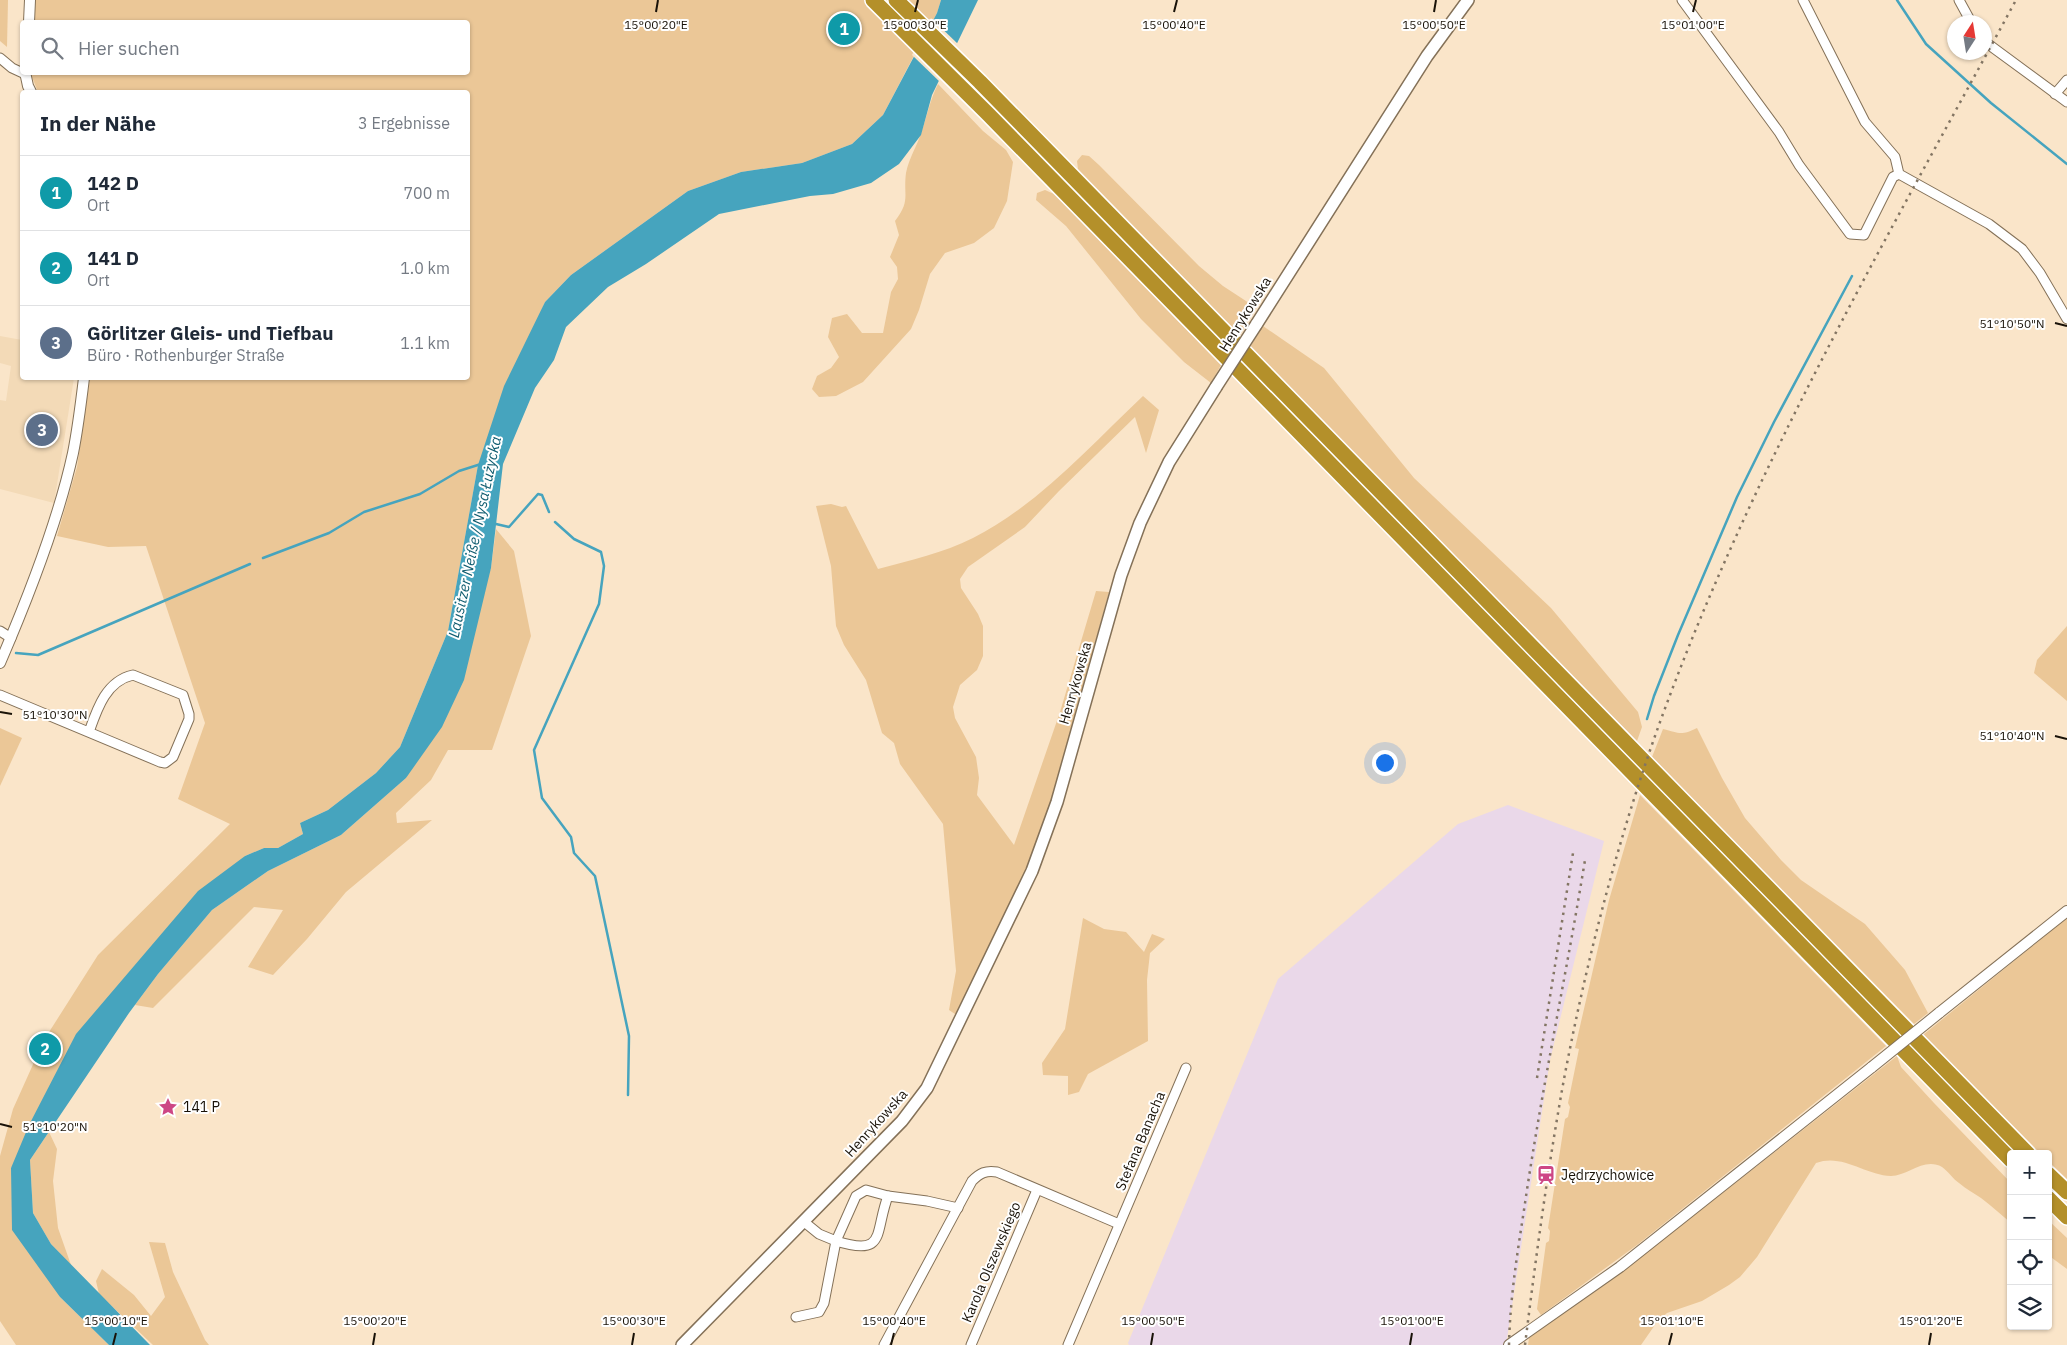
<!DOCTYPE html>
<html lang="de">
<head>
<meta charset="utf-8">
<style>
  body { margin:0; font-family:"IBM Plex Sans",sans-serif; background:#f6f6f7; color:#1f2937 }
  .controls { position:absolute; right:15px; bottom:15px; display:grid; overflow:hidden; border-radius:5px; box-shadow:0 1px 4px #0004 }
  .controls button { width:45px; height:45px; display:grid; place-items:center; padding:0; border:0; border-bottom:1px solid #e0e1e3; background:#fff; color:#1f2937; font:25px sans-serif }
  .compass { position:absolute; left:1947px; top:15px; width:45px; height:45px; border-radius:50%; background:#fff; box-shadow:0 1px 4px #0004; rotate:12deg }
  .you { position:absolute; left:1384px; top:762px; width:18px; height:18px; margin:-12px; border:4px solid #fff; border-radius:50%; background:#1a73e8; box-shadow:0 0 0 8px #1a73e833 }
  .badge { display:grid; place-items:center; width:32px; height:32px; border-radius:50%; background:#cd4685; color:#fff; font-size:16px; font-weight:700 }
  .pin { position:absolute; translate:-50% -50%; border:2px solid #fff; box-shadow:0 1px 5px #0006 }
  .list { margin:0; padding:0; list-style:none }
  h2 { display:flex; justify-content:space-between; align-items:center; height:65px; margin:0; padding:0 20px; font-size:21px }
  h2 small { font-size:16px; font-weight:400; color:#747a83 }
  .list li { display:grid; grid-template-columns:32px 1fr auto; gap:15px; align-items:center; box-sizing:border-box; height:75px; padding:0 20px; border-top:1px solid #e0e1e3 }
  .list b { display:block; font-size:19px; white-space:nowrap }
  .list p { margin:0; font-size:16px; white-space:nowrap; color:#747a83 }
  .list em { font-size:16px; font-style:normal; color:#747a83 }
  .icon { flex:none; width:28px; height:28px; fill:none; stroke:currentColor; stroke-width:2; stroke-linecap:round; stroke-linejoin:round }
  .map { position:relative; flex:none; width:2067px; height:1345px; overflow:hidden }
  .search { position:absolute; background:#fff; box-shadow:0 1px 4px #0004; left:20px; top:20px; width:450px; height:55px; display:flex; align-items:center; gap:12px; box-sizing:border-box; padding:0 18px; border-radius:5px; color:#747a83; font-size:19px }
  .panel { position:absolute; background:#fff; box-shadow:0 1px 4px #0004; left:20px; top:90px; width:450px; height:290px; border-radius:5px }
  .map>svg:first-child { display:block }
</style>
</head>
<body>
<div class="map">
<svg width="2067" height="1345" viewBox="0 0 2067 1345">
  <rect width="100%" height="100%" fill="#fae5c9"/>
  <path fill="#f3dab7" d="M0,336L22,340V378H74L54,503L0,489V400L6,401L11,366L0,363Z"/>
  <path fill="#ead8e9" d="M1508,805L1604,841L1550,1060L1506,1345H1129L1128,1343L1278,979L1458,824Z"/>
  <g fill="#ebc797">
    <path d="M0,0H8L7,47L0,41Z"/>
    <path d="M32,0H871L919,46L883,115L852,144L802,163L741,172L688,191L571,275L545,302L478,465L448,631L400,747L376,773L328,810L300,823L303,834L278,848H264L245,856L11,1168L60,1297L109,1345H16L0,1321V1156L13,1109L44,1040L98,955L230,824L178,799L205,723L146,546L108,547L57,536L77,467L90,378H468V92H38L30,72H468V22H31Z"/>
    <path d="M897,0H941L937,13L928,30Z"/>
    <path d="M938,84L983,131L1006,150L1013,162L1007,201L994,228L974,243L945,253L930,274L919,310L911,329L863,382L836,396L819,397L812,389L817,376L831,368L839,357L828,337L832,318L847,314L862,333H883L891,292L898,279L897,267L890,257L899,235L895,221C911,200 903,196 906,173C909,158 917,146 921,133C927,116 930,100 938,84Z"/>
    <path d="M993,104L2019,1154H2012L991,109Z"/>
    <path d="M1082,155L1089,156L1099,165L1199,266L1223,286L1249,303L1253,314L1240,335L1078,169L1077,161Z"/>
    <path d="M1045,190L1054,194L1221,365L1211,383L1184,362L1141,319L1066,226L1036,200L1037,193Z"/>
    <path d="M1263,326L1324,368L1414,478L1551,608L1638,712L1642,727L1637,741L1250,347Z"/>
    <path d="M1143,396L1159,410L1146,453L1135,417L1059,491L1025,527L968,567L960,579L961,588L978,614L983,626V656L977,670L960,685L953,707L955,718L976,757L979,778L977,795L1014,845L1060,712L1096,591L1109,592L1043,830L1028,870L958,1016L949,1010L956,971L943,824L900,764L894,743L882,733L866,680L844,645L836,626L831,566L816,506L831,504L842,507L846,506L878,569C911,560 943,553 973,538C1037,506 1091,445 1143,396Z"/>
    <path d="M496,529L514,551L531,636L492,750H448L431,780L396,813L397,823L432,820L346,892L307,939L273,975L248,967L283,910L254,907L153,1008L135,1005L158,974L212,910L268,871L341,835L406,778L491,568Z"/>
    <path d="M2067,626V701L2034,673L2037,660Z"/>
    <path d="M0,728L22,738L0,786Z"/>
    <path d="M1697,728L1722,778L1745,818L1781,860L1801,880L1865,924L1905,970L1928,1013L1914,1024L1652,757L1663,729C1679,733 1681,736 1697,728Z"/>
    <path d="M1640,795L1886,1046L1637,1245L1541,1315L1537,1309L1546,1243L1549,1241L1550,1231L1548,1228L1565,1119L1568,1117L1570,1107L1568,1103L1579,1049L1575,1048L1609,900Z"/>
    <path d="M1083,918L1104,929L1126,932L1144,952L1152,934L1165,939L1150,953L1147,980L1148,1041L1088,1074L1079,1092L1068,1095V1076L1043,1075L1042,1063L1065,1029Z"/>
    <path d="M2067,918V1179L2048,1161V1154H2041L1923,1035Z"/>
    <path d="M1897,1056L1901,1067L1934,1103L2011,1183V1223C2001,1215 1992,1206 1981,1198C1974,1193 1966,1189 1959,1183C1953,1179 1948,1171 1942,1167C1924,1157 1908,1176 1891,1176C1865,1175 1842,1153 1816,1163L1757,1257L1740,1277L1729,1285L1702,1301L1667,1313L1657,1322L1641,1345H1528L1529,1338L1617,1276Z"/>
    <path d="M49,1132L57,1149L53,1181L58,1228L71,1265L51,1244L33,1213L30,1160Z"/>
    <path d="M2048,1220L2067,1238V1269L2048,1255Z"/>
    <path d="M149,1242L165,1243L173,1272L205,1340L209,1345H153L99,1294L96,1281L102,1269L134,1295L151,1316L165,1297Z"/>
  </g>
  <path fill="#46a4be" d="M941,0H978L932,95L921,135L899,164L871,183L833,194L810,196L719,214L646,264L608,287L566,327L554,360L535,388L503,464L491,568L464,680L442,727L406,778L341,835L268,871L212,910L158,974L129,1013L30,1160L33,1213L51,1244L150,1345H109L60,1297L12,1230L11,1168L29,1125L76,1034L198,891L245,856L264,848H278L303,834L300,823L328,810L376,773L400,747L448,631L478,465L504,386L545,302L571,275L688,191L741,172L802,163L852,144L883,115L937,13Z"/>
  <path fill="#fae5c9" d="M931,18L959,45L941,83L912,55Z"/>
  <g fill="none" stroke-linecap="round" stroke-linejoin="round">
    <g stroke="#46a4be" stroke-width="2.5">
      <path d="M1897,0L1926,44L1991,103L2067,164"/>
      <path d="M555,522L574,539L601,552L604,566L599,604L534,750L542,798L571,837L574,853L595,876L629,1036L628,1095"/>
      <path d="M496,524L509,527L538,494L542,495L549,512"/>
      <path d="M263,558L329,533L364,512L420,494L459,471L481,464"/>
      <path d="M16,653L38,655L250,564"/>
      <path d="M1647,719L1654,696L1678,635L1737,497L1774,422L1852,276"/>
    </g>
    <g stroke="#847158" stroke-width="11">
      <g id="minor">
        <path d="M1682,0L1779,132L1799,165L1850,234L1864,235L1893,177L1899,174"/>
        <path d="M1803,0L1865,122L1895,157L1899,174L1989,224L2022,249L2040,273L2067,319"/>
        <path d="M1959,0L1971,22"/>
        <path d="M1984,41L2067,102"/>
        <path d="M0,58L12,68L25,74"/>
        <path d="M2055,94L2067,80"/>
        <path d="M0,631L11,638"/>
        <path d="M0,695L160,762L165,763L173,757L189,719V714L183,695L133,675C106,681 97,709 89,732"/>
        <path d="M803,1221L819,1234L836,1241L856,1196L866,1190L888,1196L927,1201L958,1208"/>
        <path d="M796,1317L819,1312L824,1303L836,1241C887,1257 874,1233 888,1196"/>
        <path d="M884,1345L972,1181C980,1173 986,1170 997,1172L1119,1224"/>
        <path d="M971,1345L1037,1190"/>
        <path d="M1068,1345L1186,1068"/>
      </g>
    </g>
    <g stroke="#847158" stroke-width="12">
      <g id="tertiary">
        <path d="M29,22L30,0"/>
        <path d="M25,72L28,86L31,92"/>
        <path d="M0,663C28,598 58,522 73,453C78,428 81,403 84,378"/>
        <path d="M1939,1013L2067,911"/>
        <path d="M1509,1345L1620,1267L1872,1067"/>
      </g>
    </g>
    <g stroke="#847158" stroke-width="14">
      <g id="secondary">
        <path d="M1256,325L1427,56L1468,0"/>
        <path d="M682,1345L902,1121L927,1088L1032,871L1057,802L1121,575L1140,523L1169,462L1216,387"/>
      </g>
    </g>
    <g stroke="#fff" stroke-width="18">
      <g id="motorway">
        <path d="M873,0L988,114L2011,1160"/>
        <path d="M896,0L980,82L2028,1154"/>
        <path d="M2048,1174L2067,1192"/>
        <path d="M2048,1198L2067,1217"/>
      </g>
    </g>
    <use href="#minor" stroke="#fff" stroke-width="9"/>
    <use href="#tertiary" stroke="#fff" stroke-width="10"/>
    <use href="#secondary" stroke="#fff" stroke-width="11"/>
    <use href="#motorway" stroke="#b4902a" stroke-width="15"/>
    <g stroke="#837563" stroke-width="2.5" stroke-dasharray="2.5 5" stroke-linecap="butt">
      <path d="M1537,1078L1573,853"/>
      <path d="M1509,1345C1510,1299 1517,1255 1524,1210C1541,1092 1566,977 1585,860"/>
      <path d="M1525,1345C1536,1256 1548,1167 1564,1079C1586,963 1616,847 1655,736C1747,477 1886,240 2016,0"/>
    </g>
    <g stroke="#847158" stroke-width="12" stroke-linecap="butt">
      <path id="tertiary-bridge" d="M1872,1067L1939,1013"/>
    </g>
    <g stroke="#847158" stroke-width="14" stroke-linecap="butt">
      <path id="secondary-bridge" d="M1216,387L1256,325"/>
    </g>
    <use href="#tertiary-bridge" stroke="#fff" stroke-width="10"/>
    <use href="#secondary-bridge" stroke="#fff" stroke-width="11"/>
  </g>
  <path fill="none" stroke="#191208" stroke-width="2" d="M656,12L658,0M915,12L918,0M1174,12L1177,0M1434,12L1436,0M1693,12L1696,0M2055,323L2067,326M0,712L12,714M2055,736L2067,739M0,1124L12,1127M113,1345L116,1333M373,1345L375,1333M632,1345L634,1333M891,1345L894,1333M1151,1345L1153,1333M1410,1345L1412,1333M1669,1345L1672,1333M1929,1345L1931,1333"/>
  <defs>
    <g id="sight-bare" transform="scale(1.5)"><path d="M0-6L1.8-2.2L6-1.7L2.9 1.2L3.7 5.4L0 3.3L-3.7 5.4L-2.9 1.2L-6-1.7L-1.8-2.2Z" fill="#cd4685" stroke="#fff" stroke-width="2.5" paint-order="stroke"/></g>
    <g id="station-bare" transform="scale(1.5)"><path d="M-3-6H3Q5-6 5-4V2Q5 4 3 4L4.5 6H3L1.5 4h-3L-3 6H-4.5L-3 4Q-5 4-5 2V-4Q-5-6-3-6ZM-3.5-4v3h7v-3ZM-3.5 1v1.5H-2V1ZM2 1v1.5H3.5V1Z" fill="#cd4685" stroke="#fff" stroke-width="2.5" paint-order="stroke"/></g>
  </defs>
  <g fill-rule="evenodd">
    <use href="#sight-bare" x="168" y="1107"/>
    <use href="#station-bare" x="1546" y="1175"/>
  </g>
  <g text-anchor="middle" stroke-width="4" stroke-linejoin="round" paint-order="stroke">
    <g font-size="14" fill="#191208" stroke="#fff">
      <text transform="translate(1245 314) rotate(-58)" y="5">Henrykowska</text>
      <text transform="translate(1075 683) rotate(-74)" y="5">Henrykowska</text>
      <text transform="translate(876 1123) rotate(-48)" y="5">Henrykowska</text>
      <text transform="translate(1140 1141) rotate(-67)" y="5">Stefana Banacha</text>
      <text transform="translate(991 1262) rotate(-67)" y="5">Karola Olszewskiego</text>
    </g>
    <g font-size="14" fill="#191208" stroke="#fff" text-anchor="start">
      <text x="183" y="1112">141 P</text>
      <text x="1561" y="1180">Jędrzychowice</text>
    </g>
    <g font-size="15" font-style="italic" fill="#115d70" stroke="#fff">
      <text transform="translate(475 537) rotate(-78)" y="5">Lausitzer Neiße / Nysa Łużycka</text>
    </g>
  </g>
  <g font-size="12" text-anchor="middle" fill="#191208" stroke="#fff" stroke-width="4" stroke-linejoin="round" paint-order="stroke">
    <text x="656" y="29">15°00'20"E</text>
    <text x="915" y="29">15°00'30"E</text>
    <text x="1174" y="29">15°00'40"E</text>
    <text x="1434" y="29">15°00'50"E</text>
    <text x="1693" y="29">15°01'00"E</text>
    <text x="2012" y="328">51°10'50"N</text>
    <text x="55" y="719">51°10'30"N</text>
    <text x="2012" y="740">51°10'40"N</text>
    <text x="55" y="1131">51°10'20"N</text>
    <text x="116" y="1325">15°00'10"E</text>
    <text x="375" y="1325">15°00'20"E</text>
    <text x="634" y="1325">15°00'30"E</text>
    <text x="894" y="1325">15°00'40"E</text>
    <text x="1153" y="1325">15°00'50"E</text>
    <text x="1412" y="1325">15°01'00"E</text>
    <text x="1672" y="1325">15°01'10"E</text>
    <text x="1931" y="1325">15°01'20"E</text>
  </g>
</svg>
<div class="controls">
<button>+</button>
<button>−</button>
<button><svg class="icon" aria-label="locate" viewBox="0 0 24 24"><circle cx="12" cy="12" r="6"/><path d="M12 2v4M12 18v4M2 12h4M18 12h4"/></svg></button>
<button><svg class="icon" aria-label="layers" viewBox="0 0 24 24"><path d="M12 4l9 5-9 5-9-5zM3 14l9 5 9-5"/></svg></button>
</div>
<svg class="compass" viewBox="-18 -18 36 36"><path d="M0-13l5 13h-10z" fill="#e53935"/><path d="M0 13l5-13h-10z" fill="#747a83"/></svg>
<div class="you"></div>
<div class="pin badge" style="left:844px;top:29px;background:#0f9aa8">1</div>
<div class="pin badge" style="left:45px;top:1049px;background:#0f9aa8">2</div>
<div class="pin badge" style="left:42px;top:430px;background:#5c6f8a">3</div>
<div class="search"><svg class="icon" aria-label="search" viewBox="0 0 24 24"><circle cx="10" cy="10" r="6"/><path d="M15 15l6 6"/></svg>Hier suchen</div>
<section class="panel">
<h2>In der Nähe<small>3 Ergebnisse</small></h2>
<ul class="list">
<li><span class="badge" style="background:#0f9aa8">1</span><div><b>142 D</b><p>Ort</p></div><em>700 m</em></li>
<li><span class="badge" style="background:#0f9aa8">2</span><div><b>141 D</b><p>Ort</p></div><em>1.0 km</em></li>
<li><span class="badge" style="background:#5c6f8a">3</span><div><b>Görlitzer Gleis- und Tiefbau</b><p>Büro · Rothenburger Straße</p></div><em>1.1 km</em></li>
</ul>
</section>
</div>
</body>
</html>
